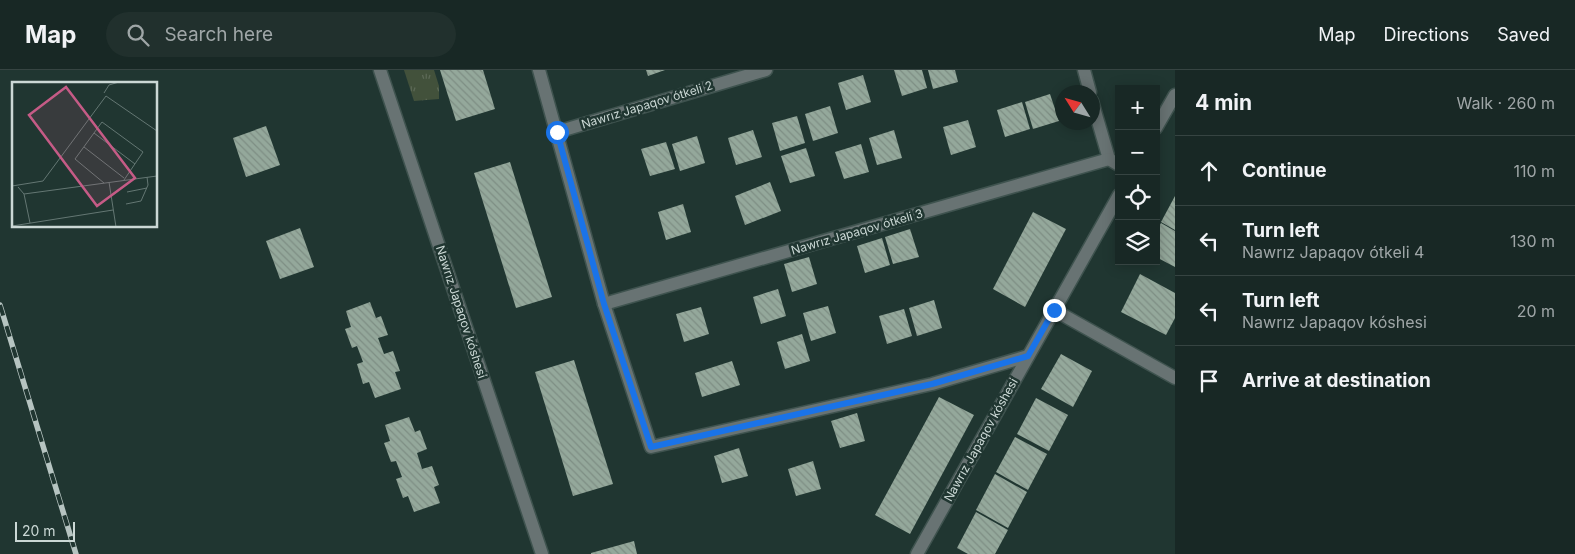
<!DOCTYPE html>
<html lang="en">
<head>
<meta charset="utf-8">
<style>
  body { margin:0; font-family:Inter,sans-serif; background:#21302d; color:#f1f3f6 }
  .controls { position:absolute; right:15px; top:15px; display:grid; overflow:hidden; border-radius:0px; box-shadow:0 2px 12px #0003 }
  .controls button { width:45px; height:45px; display:grid; place-items:center; padding:0; border:0; border-bottom:1px solid #364442; background:#182825; color:#f1f3f6; font:25px sans-serif }
  .compass { position:absolute; left:1055px; top:15px; width:45px; height:45px; border-radius:50%; background:#182825; box-shadow:0 2px 12px #0003; rotate:307deg }
  .scale { position:absolute; left:15px; bottom:12px; width:60px; box-sizing:border-box; padding-left:5px; border:2px solid #cbd8d5; border-top:0; font-size:14px; line-height:18px; white-space:nowrap; color:#cbd8d5; -webkit-text-stroke:4px #203631; paint-order:stroke }
  .stop { position:absolute; width:15px; height:15px; margin:-11px; border:4px solid #1a73e8; border-radius:50%; background:#fff }
  .stop.end { background:#1a73e8; border-color:#fff; box-shadow:0 1px 5px #0008 }
  .list { margin:0; padding:0; list-style:none }
  h2 { display:flex; justify-content:space-between; align-items:center; height:65px; margin:0; padding:0 20px; font-size:21px }
  h2 small { font-size:16px; font-weight:400; color:#9fa6a7 }
  .list li { display:grid; grid-template-columns:32px 1fr auto; gap:15px; align-items:center; box-sizing:border-box; height:70px; padding:0 20px; border-top:1px solid #364442 }
  .list b { display:block; font-size:19px; white-space:nowrap }
  .list p { margin:0; font-size:16px; white-space:nowrap; color:#9fa6a7 }
  .list em { font-size:16px; font-style:normal; color:#9fa6a7 }
  .icon { flex:none; width:28px; height:28px; fill:none; stroke:currentColor; stroke-width:2; stroke-linecap:round; stroke-linejoin:round }
  .map { position:relative; flex:none; width:1175px; height:484px; overflow:hidden }
  header { display:flex; align-items:center; gap:30px; box-sizing:border-box; height:70px; padding:0 25px; background:#182825; border-bottom:1px solid #364442 }
  header strong { font-size:24px }
  nav { display:flex; gap:28px; margin-inline-start:auto; font-size:18px }
  .search { width:350px; height:45px; background:#21302d; display:flex; align-items:center; gap:12px; box-sizing:border-box; padding:0 18px; border-radius:28px; color:#9fa6a7; font-size:19px }
  main { display:flex }
  aside { flex:1; background:#182825 }
  .map>svg:first-child { display:block }
</style>
</head>
<body>
<header>
<strong>Map</strong>
<div class="search"><svg class="icon" aria-label="search" viewBox="0 0 24 24"><circle cx="10" cy="10" r="6"/><path d="M15 15l6 6"/></svg>Search here</div>
<nav><a>Map</a><a>Directions</a><a>Saved</a></nav>
</header>
<main>
<div class="map">
<svg width="1175" height="484" viewBox="0 0 1175 484">
  <defs>
    <pattern id="grass-tufts" width="24" height="20" patternUnits="userSpaceOnUse" patternTransform="scale(1.25)"><rect width="24" height="20" fill="#42513b"/><path d="M3 7l-1-3M5 7V3M7 7l1-3M15 17l-1-3M17 17v-4M19 17l1-3" fill="none" stroke="#5c6956"/></pattern>
    <pattern id="building-back-hatch" width="6" height="6" patternUnits="userSpaceOnUse" patternTransform="scale(1.25)"><rect width="6" height="6" fill="#94a89b"/><path d="M-1 5l2 2M0 0l6 6M5-1l2 2" fill="none" stroke="#7e8e84"/></pattern>
  </defs>
  <rect width="100%" height="100%" fill="#203631"/>
  <path fill="url(#grass-tufts)" d="M404,0H434L439,16V29L414,31Z"/>
  <g fill="url(#building-back-hatch)">
    <path d="M440,0H483L495,39L456,51Z"/>
    <path d="M646,0H665L648,6Z"/>
    <path d="M894,0H922L927,18L902,26Z"/>
    <path d="M928,0H955L958,12L933,19Z"/>
    <path d="M863,5L871,32L846,40L838,13Z"/>
    <path d="M1050,24L1059,51L1033,59L1025,32Z"/>
    <path d="M1022,32L1030,59L1005,67L997,40Z"/>
    <path d="M830,36L838,63L813,71L805,44Z"/>
    <path d="M797,46L805,73L780,81L772,53Z"/>
    <path d="M968,50L976,77L951,85L943,57Z"/>
    <path d="M266,56L280,95L246,107L233,68Z"/>
    <path d="M753,60L762,87L736,95L728,68Z"/>
    <path d="M894,60L902,88L877,95L869,68Z"/>
    <path d="M697,66L705,93L680,101L672,74Z"/>
    <path d="M666,72L675,99L650,106L641,79Z"/>
    <path d="M861,74L869,102L844,109L835,82Z"/>
    <path d="M806,78L815,106L790,113L781,86Z"/>
    <path d="M510,92L552,227L516,238L474,103Z"/>
    <path d="M770,112L781,141L745,155L735,126Z"/>
    <path d="M1175,126V160L1161,152Z"/>
    <path d="M683,134L691,162L666,170L658,142Z"/>
    <path d="M1033,142L1066,159L1025,237L993,219Z"/>
    <path d="M1161,153L1175,161V197L1156,187V161Z"/>
    <path d="M300,158L314,197L280,209L266,171Z"/>
    <path d="M910,159L919,187L893,194L885,167Z"/>
    <path d="M882,168L890,195L865,203L857,176Z"/>
    <path d="M809,187L817,214L792,222L784,194Z"/>
    <path d="M1140,204L1175,223V248L1166,265L1121,242Z"/>
    <path d="M778,219L786,246L761,254L753,227Z"/>
    <path d="M934,230L942,258L917,266L909,238Z"/>
    <path d="M370,232L376,248L381,246L388,265L378,268L384,284L393,281L400,301L395,302L401,319L375,328L369,312L363,314L357,294L363,292L357,276L352,278L345,259L351,257L346,241Z"/>
    <path d="M828,236L836,263L811,271L803,243Z"/>
    <path d="M701,237L709,264L684,272L676,244Z"/>
    <path d="M904,239L912,266L887,274L879,246Z"/>
    <path d="M802,264L810,291L785,299L777,272Z"/>
    <path d="M1061,284L1092,301L1073,337L1041,319Z"/>
    <path d="M574,290L613,414L573,426L535,302Z"/>
    <path d="M732,291L740,315L702,327L695,303Z"/>
    <path d="M939,327L974,345L910,464L875,445Z"/>
    <path d="M1036,328L1068,345L1049,381L1017,364Z"/>
    <path d="M857,343L865,371L840,378L831,351Z"/>
    <path d="M409,347L415,362L420,360L427,379L417,383L422,399L432,396L439,415L434,417L440,433L414,442L408,426L403,428L396,409L402,407L396,391L391,392L384,373L390,371L385,355Z"/>
    <path d="M1015,367L1047,384L1028,420L996,402Z"/>
    <path d="M739,378L748,406L722,413L714,386Z"/>
    <path d="M813,391L821,419L796,426L788,399Z"/>
    <path d="M995,404L1027,422L1008,458L976,440Z"/>
    <path d="M976,442L1008,460L995,484H968L957,478Z"/>
    <path d="M634,471L637,484H591V483Z"/>
  </g>
  <g fill="none" stroke-linecap="round" stroke-linejoin="round">
    <g stroke="#3f534f" stroke-width="15">
      <g id="minor">
        <path d="M380,0L542,484"/>
        <path d="M539,0L604,234L651,377L932,314L1028,286"/>
        <path d="M1084,0L1090,22"/>
        <path d="M1092,31L1109,89L1119,95"/>
        <path d="M1156,58L1175,25"/>
        <path d="M557,62L766,0"/>
        <path d="M604,234L1109,89"/>
        <path d="M1054,240L1175,308"/>
        <path d="M917,484L1119,125"/>
      </g>
    </g>
    <use href="#minor" stroke="#687373" stroke-width="12"/>
    <g stroke="#b6c4c1" stroke-width="5.5">
      <path id="rail" d="M0,235L76,484"/>
    </g>
    <use href="#rail" stroke="#203631" stroke-width="4" stroke-dasharray="11" stroke-linecap="butt"/>
  </g>
  <g fill="none" stroke-linecap="round" stroke-linejoin="round">
    <path stroke="#1a73e8" stroke-width="6" d="M557,62L604,234L651,377L932,314L1028,286L1054,240"/>
  </g>
  <g text-anchor="middle" stroke-width="5" stroke-linejoin="round" paint-order="stroke">
    <g font-size="12" fill="#cbd8d5" stroke="#203631">
      <text transform="translate(647 35) rotate(-17)" y="4">Nawrız Japaqov ótkeli 2</text>
      <text transform="translate(857 162) rotate(-16)" y="4">Nawrız Japaqov ótkeli 3</text>
      <text transform="translate(461 242) rotate(72)" y="4">Nawrız Japaqov kóshesi</text>
      <text transform="translate(981 370) rotate(-61)" y="4">Nawrız Japaqov kóshesi</text>
    </g>
  </g>
  <g transform="translate(12 12)">
    <rect width="145" height="145" fill="#203631"/>
    <path fill="none" stroke="#647773" stroke-width="1" d="M92,11L97,3L107,0M94,14L145,49M82,51L123,82M72,65L112,96M97,100L104,145M92,101L63,77L90,40L131,70L112,98M0,104L31,99L94,14M6,105L12,112L18,141M115,110L135,106M12,112L145,94M114,122L129,119L136,103L135,95M0,144L101,128"/>
    <path fill="#c55b86" fill-opacity="0.15" stroke="#c55b86" stroke-width="2.5" d="M54,5L123,96L85,124L17,33Z"/>
    <rect width="145" height="145" fill="none" stroke="#cbd8d5" stroke-width="2.5"/>
  </g>
</svg>
<div class="controls">
<button>+</button>
<button>−</button>
<button><svg class="icon" aria-label="locate" viewBox="0 0 24 24"><circle cx="12" cy="12" r="6"/><path d="M12 2v4M12 18v4M2 12h4M18 12h4"/></svg></button>
<button><svg class="icon" aria-label="layers" viewBox="0 0 24 24"><path d="M12 4l9 5-9 5-9-5zM3 14l9 5 9-5"/></svg></button>
</div>
<svg class="compass" viewBox="-18 -18 36 36"><path d="M0-13l5 13h-10z" fill="#e53935"/><path d="M0 13l5-13h-10z" fill="#9fa6a7"/></svg>
<div class="scale">20 m</div>
<div class="stop" style="left:557px;top:62px"></div>
<div class="stop end" style="left:1054px;top:240px"></div>
</div>
<aside>
<h2>4 min<small>Walk · 260 m</small></h2>
<ul class="list">
<li><svg class="icon" aria-label="ahead" viewBox="0 0 24 24"><path d="M12 20V5M6 11l6-6 6 6"/></svg><div><b>Continue</b></div><em>110 m</em></li>
<li><svg class="icon" aria-label="left" viewBox="0 0 24 24"><path d="M17 20v-9H6M10 6l-5 5 5 5"/></svg><div><b>Turn left</b><p>Nawrız Japaqov ótkeli 4</p></div><em>130 m</em></li>
<li><svg class="icon" aria-label="left" viewBox="0 0 24 24"><path d="M17 20v-9H6M10 6l-5 5 5 5"/></svg><div><b>Turn left</b><p>Nawrız Japaqov kóshesi</p></div><em>20 m</em></li>
<li><svg class="icon" aria-label="arrive" viewBox="0 0 24 24"><path d="M6 21V4h12l-3 4 3 4H6"/></svg><div><b>Arrive at destination</b></div></li>
</ul>
</aside>
</main>
</body>
</html>
